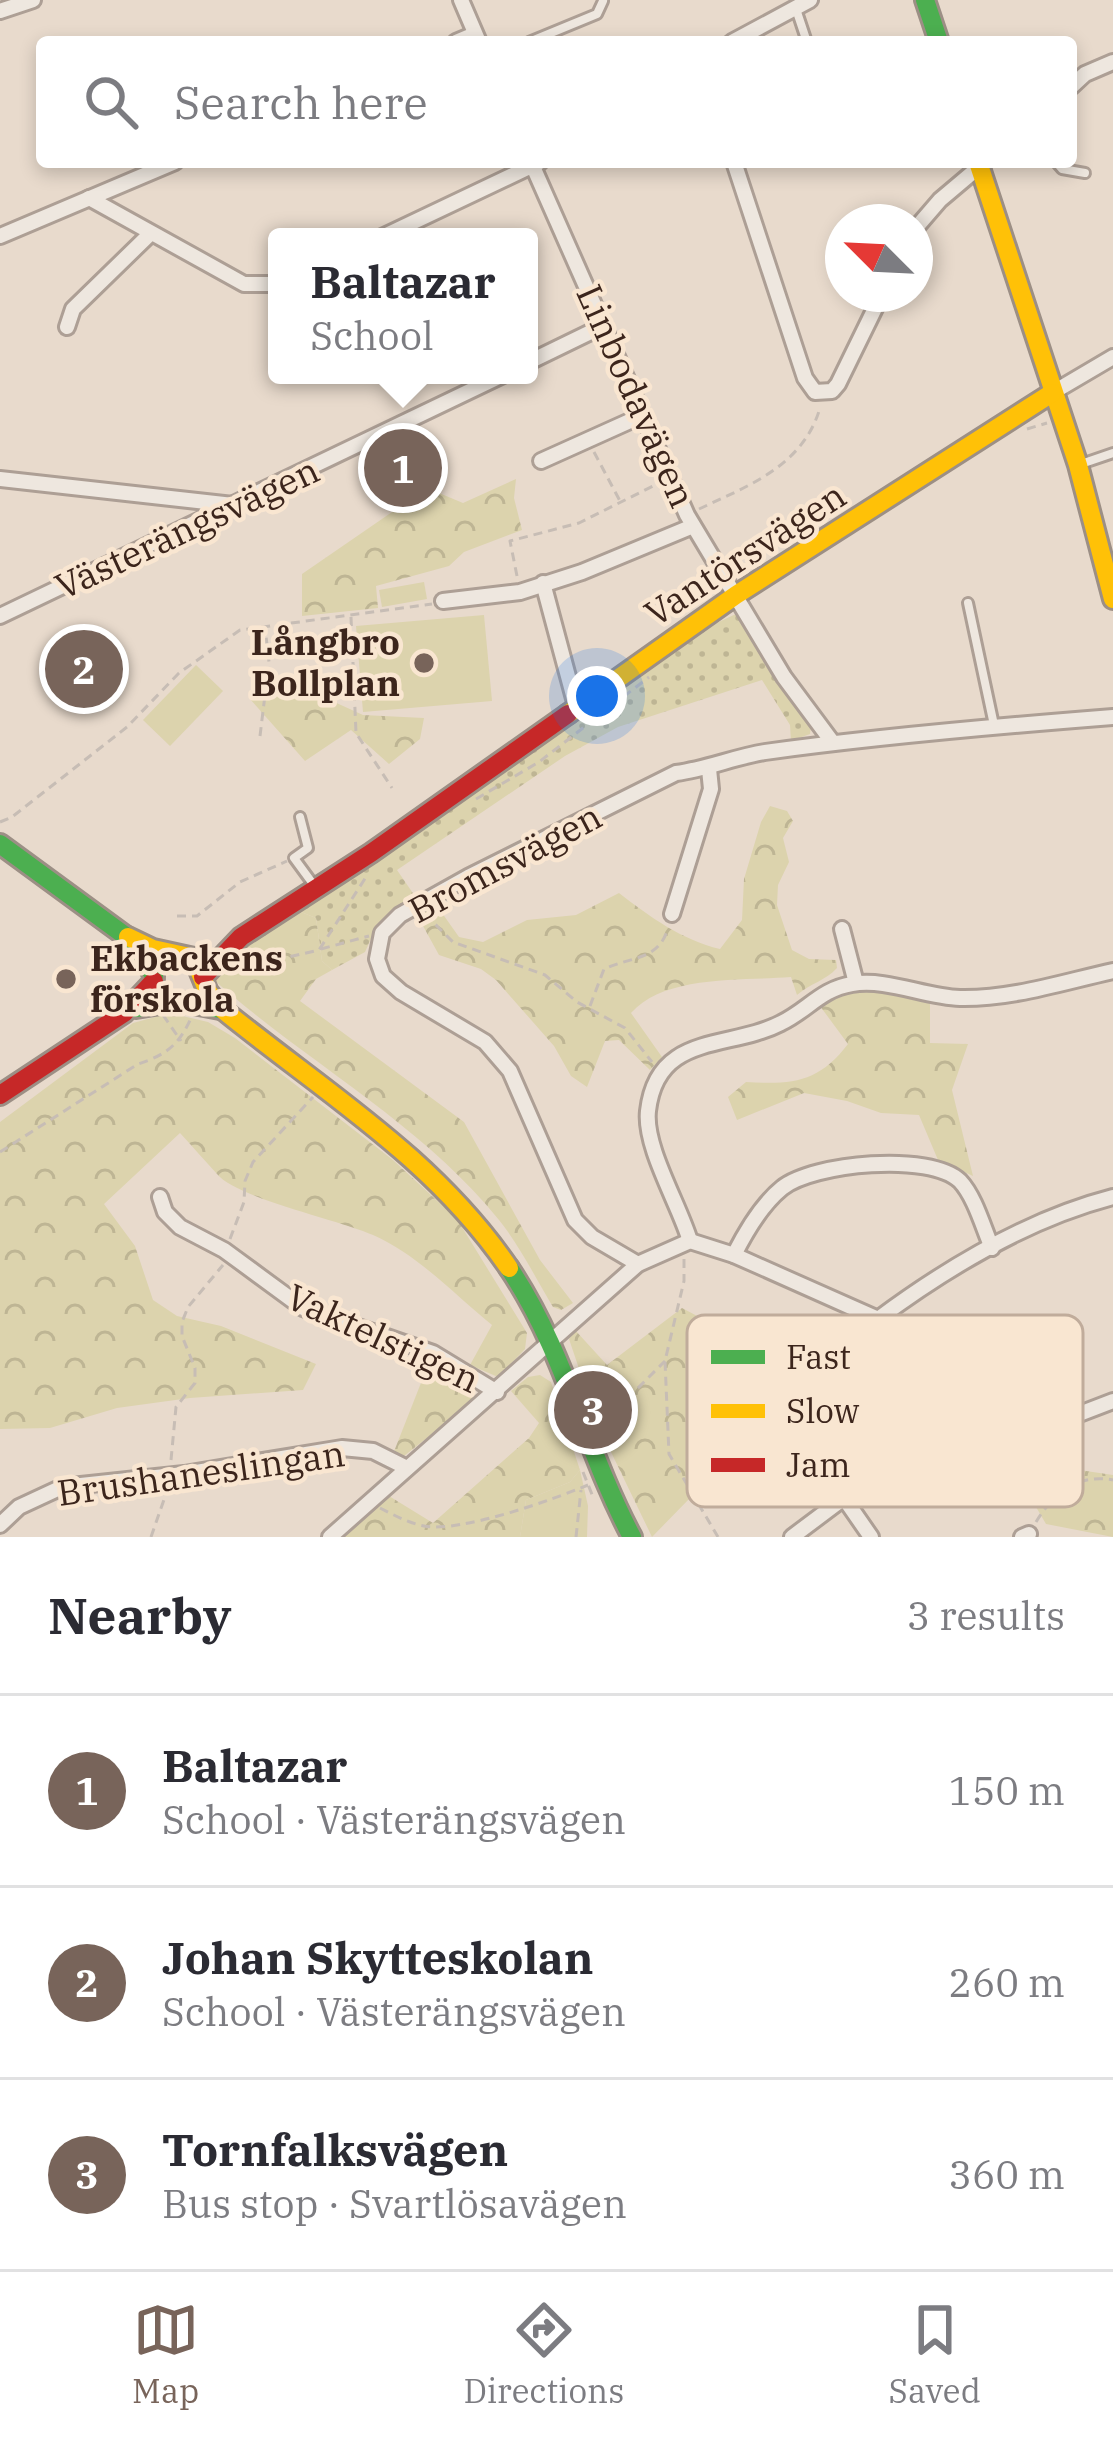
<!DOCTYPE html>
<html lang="en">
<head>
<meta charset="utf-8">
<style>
  body { margin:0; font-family:"IBM Plex Serif",serif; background:#f2f2f3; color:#2b2b33 }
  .compass { position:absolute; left:825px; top:204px; width:108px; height:108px; border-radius:50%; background:#fff; box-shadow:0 6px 18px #0003; rotate:294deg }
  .you { position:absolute; left:597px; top:696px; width:42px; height:42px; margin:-30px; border:9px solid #fff; border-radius:50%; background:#1a73e8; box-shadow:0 0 0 18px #1a73e833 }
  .badge { display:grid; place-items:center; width:78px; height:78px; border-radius:50%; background:#78645a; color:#fff; font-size:39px; font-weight:700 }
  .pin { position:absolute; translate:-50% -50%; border:6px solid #fff; box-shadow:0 3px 12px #0006 }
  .popup { position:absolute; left:268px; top:228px; width:270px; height:156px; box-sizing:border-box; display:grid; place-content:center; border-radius:12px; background:#fff; filter:drop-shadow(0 3px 9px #0005); font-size:39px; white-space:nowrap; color:#7c7c81 }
  .popup b { font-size:45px; color:#2b2b33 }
  .popup::after { content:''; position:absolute; left:50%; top:100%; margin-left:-24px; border:24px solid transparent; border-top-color:#fff }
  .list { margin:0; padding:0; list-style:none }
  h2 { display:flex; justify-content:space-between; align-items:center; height:156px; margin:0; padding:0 48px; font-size:51px }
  h2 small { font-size:39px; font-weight:400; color:#7c7c81 }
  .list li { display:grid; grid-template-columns:78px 1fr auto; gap:36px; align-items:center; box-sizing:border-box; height:192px; padding:0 48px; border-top:3px solid #e1e1e2 }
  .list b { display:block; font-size:45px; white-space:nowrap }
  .list p { margin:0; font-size:39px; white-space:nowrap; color:#7c7c81 }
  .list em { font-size:39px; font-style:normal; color:#7c7c81 }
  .icon { flex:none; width:66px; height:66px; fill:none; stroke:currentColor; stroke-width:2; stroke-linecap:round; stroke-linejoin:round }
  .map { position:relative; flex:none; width:1113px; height:1537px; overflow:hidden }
  .search { position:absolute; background:#fff; box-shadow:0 6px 18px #0003; left:36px; right:36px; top:36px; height:132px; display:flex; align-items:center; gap:30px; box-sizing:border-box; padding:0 42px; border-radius:12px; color:#7c7c81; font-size:45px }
  .sheet { height:732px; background:#fff }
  nav { display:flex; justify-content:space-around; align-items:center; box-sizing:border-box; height:168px; border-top:3px solid #e1e1e2; background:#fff; font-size:33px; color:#7c7c81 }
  nav a { display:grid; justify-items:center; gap:6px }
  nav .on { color:#78645a }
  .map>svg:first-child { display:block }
</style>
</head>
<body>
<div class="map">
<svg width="1113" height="1537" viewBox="0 0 1113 1537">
  <defs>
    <pattern id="grass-dots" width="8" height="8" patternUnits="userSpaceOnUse" patternTransform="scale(3)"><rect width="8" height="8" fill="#dcd3ad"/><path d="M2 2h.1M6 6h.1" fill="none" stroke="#beb594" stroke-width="1.8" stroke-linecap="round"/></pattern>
    <pattern id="forest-crowns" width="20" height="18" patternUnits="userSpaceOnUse" patternTransform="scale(3)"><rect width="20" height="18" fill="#dcd3ad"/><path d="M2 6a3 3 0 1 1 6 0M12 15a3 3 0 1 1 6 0" fill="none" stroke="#beb594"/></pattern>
  </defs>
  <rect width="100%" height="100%" fill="#e8dacc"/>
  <path fill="url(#grass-dots)" d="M738,613L811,725L810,734L791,741L790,725L762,680L618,727L565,756L397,870L419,902L402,905L388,916L376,928L365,952L332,970L322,961L316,918L296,910L708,627Z"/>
  <g fill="url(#forest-crowns)">
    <path d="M516,479L514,498L522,530L464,552L449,566L376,586L378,608L302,616V574L427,488L463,503Z"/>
    <path d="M299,686L363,715L424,718L420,739L389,764L351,730L305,761L250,699L261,690Z"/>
    <path d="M770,806L787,811L793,821L783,838L789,862L778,885L777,905L792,950L809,959L836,960L837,968C825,981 811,983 797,995L791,977C743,981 665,974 631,1013L662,1057L650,1070L619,1040L605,1041L587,1087L571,1076L554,1046L496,980L481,969L439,955L417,915L435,903L459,937L483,942L527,920L576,915L619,893C650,917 682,940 720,949L742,920L744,879L761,822Z"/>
    <path d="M296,910L316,918L322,961L332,970L316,979L300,1001L464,1122L540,1260L573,1303L561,1310L553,1307C536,1279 520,1246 499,1220C421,1123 306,1062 214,980L222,960Z"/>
    <path d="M847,986L930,1003V1043L968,1044L952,1090L973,1176L938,1160L919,1115L881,1113L847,1101L804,1093L737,1120L728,1097L746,1082C793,1085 819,1082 848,1044L817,1002Z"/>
    <path d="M170,1013L208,1022L235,1038L393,1160L457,1219L527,1333L525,1349L498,1377L470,1365L492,1325C455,1295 417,1254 373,1235C340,1220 236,1198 217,1174C205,1161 193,1147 180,1133L104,1204L135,1246L153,1300L177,1316L221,1326L316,1364L303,1390L190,1398L117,1408L50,1428L0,1429V1122L133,1023Z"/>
    <path d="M682,1308L762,1350L827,1351L842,1312C871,1324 883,1337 898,1365C891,1399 877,1433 855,1460L791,1390L739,1427L771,1481L727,1500L690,1498L652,1537L598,1425L569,1339L575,1330L607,1365Z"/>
    <path d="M430,1360L475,1385L474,1401L404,1456L393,1454Z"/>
    <path d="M540,1375L551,1382L580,1470L570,1482L526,1500L520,1537H341L389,1496L433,1523L529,1438L539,1423L511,1391L528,1377Z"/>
    <path d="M1053,1429L1066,1468L1113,1475V1537L1046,1524L1029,1495L1043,1474L1022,1432Z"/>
  </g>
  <g fill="#dcd3ad">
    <path d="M424,582L427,599L382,607L379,590Z"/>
    <path d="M484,615L492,701L363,712L356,626Z"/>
    <path d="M196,665L223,691L170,746L143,720Z"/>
    <path d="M580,1470L588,1506L587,1537H520L526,1500L570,1482Z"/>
  </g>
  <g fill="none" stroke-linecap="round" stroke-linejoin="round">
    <g stroke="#ad9f95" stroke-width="14">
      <g id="lane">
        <path d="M796,9L807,42"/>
        <path d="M529,42L597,14L603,1"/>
        <path d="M1056,162L1062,169L1085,173"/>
        <path d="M1081,464L1113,453"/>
        <path d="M968,603L994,725"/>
        <path d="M300,817L308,848L294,858L316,888"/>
      </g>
    </g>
    <g stroke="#ad9f95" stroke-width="20">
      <g id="street">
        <path d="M461,0L479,42"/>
        <path d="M0,11L33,0"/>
        <path d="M456,42L475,34"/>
        <path d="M732,42L810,0"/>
        <path d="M1071,87L1085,74L1113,62"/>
        <path d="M531,162L687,515L784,677L833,743"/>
        <path d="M734,162L805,378L815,392L832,391L838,384L882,294"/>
        <path d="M89,198L244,284H277"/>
        <path d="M915,229L940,200L985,162"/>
        <path d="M0,236L175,162"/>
        <path d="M382,237L540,162"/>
        <path d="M67,327L73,309L150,234"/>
        <path d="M529,362L603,326"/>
        <path d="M1052,393L1113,357"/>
        <path d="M541,461L641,416"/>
        <path d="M0,479L233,505"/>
        <path d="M543,583L577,710"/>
        <path d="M443,601L520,592L582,572L693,526"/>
        <path d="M0,616L503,375"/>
        <path d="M672,914L711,789L709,769"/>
        <path d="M842,929L856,983"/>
        <path d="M160,1197L165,1212L180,1227L224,1250L303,1308L433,1353L497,1392"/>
        <path d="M690,1241C679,1204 644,1147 648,1111C657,1032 729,1050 781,1023C808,1010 821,989 852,984C887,978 925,997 960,998C1012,999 1063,982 1113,971"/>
        <path d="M734,1255C746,1231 761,1205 782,1188C813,1163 930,1152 960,1181C975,1197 983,1227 992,1248"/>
        <path d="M638,1264L592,1237L575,1220L510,1071L485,1042L401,992L383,976L377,959L382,933L400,915L468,877L676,773C707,769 734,757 765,752C880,736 997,726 1113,717"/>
        <path d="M878,1319C948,1267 1028,1219 1113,1197"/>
        <path d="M903,1397L1035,1431L1113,1401"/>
        <path d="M844,1498L871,1537"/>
        <path d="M0,1525L19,1507L62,1487L184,1474L342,1448L373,1451L407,1468"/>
        <path d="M330,1537L638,1264L690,1241L734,1255L878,1319L896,1346L903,1397L877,1457L844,1498L792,1537"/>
        <path d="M1022,1537L1029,1534"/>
      </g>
    </g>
    <g stroke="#9c8f85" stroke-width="24">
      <g id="fast">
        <path d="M925,0L939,42"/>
        <path d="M0,844L135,943L154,976"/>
        <path d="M136,1008L178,1001L220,1009"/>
        <path d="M509,1268C565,1351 585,1449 632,1537"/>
      </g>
    </g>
    <g stroke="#9c8f85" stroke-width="24">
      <g id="slow">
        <path d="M978,162L1078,465L1113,599"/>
        <path d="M568,714L736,595L1052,393"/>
        <path d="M128,937L153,949L194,958L208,992L222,1009C324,1092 433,1157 509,1268"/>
      </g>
    </g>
    <g stroke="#9c8f85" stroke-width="24">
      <g id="jam">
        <path d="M203,977L241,937L371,853L568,714"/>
        <path d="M0,1095L124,1013L154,981"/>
      </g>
    </g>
    <g stroke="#c7bdb5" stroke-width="3" stroke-dasharray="9 6" stroke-linecap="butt">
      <path d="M1027,429L1047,423"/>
      <path d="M594,452L620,501"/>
      <path d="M699,509C748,486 803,466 820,408"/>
      <path d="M517,576L510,541L579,523L657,484"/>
      <path d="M351,617L356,733L392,788"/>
      <path d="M260,736L269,662L265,628"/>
      <path d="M476,799L539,762L649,677"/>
      <path d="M0,822L12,817L127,727L179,673L240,630L432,604"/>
      <path d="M425,914L453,942L545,975L577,1002L625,1028L652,1062"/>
      <path d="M177,916H197L240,882L287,861"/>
      <path d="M321,949L369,936"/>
      <path d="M232,970L319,950L366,877"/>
      <path d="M590,1006L604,969C633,956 659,960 668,928"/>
      <path d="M163,1015L181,1041"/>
      <path d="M0,1152L138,1064C166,1055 179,1045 191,1018"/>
      <path d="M230,1239L244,1202L245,1181L253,1162L313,1097"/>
      <path d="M684,1259V1281L665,1361L669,1454L718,1537"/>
      <path d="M602,1436L629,1397L665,1361"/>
      <path d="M171,1460L176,1407L195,1383V1368L182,1336V1322L188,1307L223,1265"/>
      <path d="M583,1472L593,1497"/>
      <path d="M380,1508C394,1515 408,1523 424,1526C460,1533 552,1500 588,1485"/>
      <path d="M1036,1522C1053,1494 1078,1473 1113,1480"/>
      <path d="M151,1537L168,1488"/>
      <path d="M576,1537L581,1490"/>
    </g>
    <use href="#lane" stroke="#eee7df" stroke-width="8"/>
    <use href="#street" stroke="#eee7df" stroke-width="14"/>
    <use href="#fast" stroke="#4caf50" stroke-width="18"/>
    <use href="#slow" stroke="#ffc107" stroke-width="18"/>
    <use href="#jam" stroke="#c62828" stroke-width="18"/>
  </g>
  <g fill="#78645a" stroke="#f9e6d1" stroke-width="4.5">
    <circle cx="424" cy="663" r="12"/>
    <circle cx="66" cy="979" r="12"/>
  </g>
  <g text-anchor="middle" stroke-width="9" stroke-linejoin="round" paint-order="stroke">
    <g font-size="36" fill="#3c251c" stroke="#f9e6d1">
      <text transform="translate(636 396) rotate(66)" y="13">Linbodavägen</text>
      <text transform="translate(187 528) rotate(-25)" y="13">Västerängsvägen</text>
      <text transform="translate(745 554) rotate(-33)" y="13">Vantörsvägen</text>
      <text transform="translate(505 863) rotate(-28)" y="13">Bromsvägen</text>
      <text transform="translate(383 1338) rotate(25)" y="13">Vaktelstigen</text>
      <text transform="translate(201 1473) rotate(-8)" y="13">Brushaneslingan</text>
    </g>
    <g font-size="36" font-weight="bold" fill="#3c251c" stroke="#f9e6d1" text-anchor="end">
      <text x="400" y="655">Långbro<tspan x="400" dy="41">Bollplan</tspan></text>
      <text x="90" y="971" text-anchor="start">Ekbackens<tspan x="90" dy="41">förskola</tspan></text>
    </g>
  </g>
  <rect x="687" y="1315" width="396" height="192" rx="18" fill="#f9e6d1" stroke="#c0ac9b" stroke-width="3"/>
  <rect x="711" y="1350" width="54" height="14" fill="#4caf50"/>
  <rect x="711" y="1404" width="54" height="14" fill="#ffc107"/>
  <rect x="711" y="1458" width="54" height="14" fill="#c62828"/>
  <g font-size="33" fill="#3c251c">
    <text x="786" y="1369">Fast</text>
    <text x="786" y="1423">Slow</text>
    <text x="786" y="1477">Jam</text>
  </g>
</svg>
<svg class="compass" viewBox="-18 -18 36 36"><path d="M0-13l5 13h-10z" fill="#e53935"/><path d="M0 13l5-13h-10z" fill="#7c7c81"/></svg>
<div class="you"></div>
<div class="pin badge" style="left:403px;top:468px">1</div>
<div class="popup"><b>Baltazar</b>School</div>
<div class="pin badge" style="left:84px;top:669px">2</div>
<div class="pin badge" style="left:593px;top:1410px">3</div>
<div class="search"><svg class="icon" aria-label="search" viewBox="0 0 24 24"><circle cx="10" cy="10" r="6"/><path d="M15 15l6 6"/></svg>Search here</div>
</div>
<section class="sheet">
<h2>Nearby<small>3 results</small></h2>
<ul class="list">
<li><span class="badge">1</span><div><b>Baltazar</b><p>School · Västerängsvägen</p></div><em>150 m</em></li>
<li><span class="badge">2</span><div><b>Johan Skytteskolan</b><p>School · Västerängsvägen</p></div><em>260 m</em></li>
<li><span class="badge">3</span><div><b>Tornfalksvägen</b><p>Bus stop · Svartlösavägen</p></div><em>360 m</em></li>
</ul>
</section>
<nav>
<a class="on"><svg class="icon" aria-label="map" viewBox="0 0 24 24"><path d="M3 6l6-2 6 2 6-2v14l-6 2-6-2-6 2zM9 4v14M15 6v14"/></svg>Map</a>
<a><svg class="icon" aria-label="directions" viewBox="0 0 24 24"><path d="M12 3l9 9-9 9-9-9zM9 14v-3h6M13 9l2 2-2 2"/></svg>Directions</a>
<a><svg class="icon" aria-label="saved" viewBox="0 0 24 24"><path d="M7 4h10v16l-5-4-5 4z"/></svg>Saved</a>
</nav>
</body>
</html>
